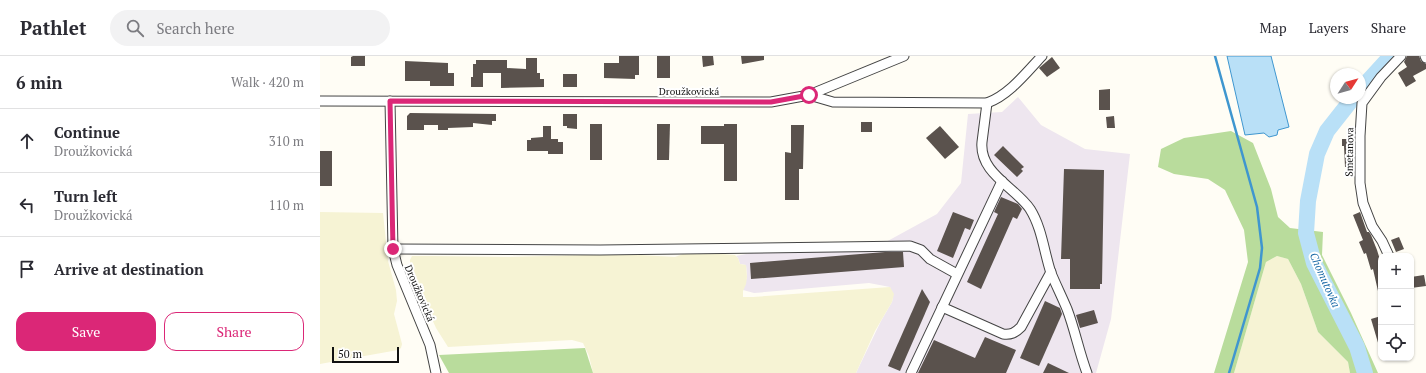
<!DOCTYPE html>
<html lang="en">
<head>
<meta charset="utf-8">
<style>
  body { margin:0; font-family:"PT Serif",serif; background:#f2f2f3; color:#2b2b33 }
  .controls { position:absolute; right:12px; bottom:12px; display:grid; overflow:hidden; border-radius:8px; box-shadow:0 1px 3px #0004 }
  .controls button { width:36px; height:36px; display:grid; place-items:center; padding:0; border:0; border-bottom:1px solid #e1e1e2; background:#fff; color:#2b2b33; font:20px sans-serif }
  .compass { position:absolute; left:1010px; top:12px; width:36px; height:36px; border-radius:50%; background:#fff; box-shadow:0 1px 3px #0004; rotate:54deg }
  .scale { position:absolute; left:12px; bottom:10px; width:67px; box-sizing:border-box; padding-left:4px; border:2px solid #111; border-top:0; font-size:11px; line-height:14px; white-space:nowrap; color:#111; -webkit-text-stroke:3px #fff; paint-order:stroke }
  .stop { position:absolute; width:12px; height:12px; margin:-9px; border:3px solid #db2777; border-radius:50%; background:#fff }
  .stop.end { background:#db2777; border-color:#fff; box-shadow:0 1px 4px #0008 }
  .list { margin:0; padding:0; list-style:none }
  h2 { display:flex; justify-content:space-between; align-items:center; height:52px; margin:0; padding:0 16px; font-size:17px }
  h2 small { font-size:13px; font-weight:400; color:#7c7c81 }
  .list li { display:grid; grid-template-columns:26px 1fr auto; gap:12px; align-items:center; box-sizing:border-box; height:64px; padding:0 16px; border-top:1px solid #e1e1e2 }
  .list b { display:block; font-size:15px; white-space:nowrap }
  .list p { margin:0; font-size:13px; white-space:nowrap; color:#7c7c81 }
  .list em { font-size:13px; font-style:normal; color:#7c7c81 }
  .actions { display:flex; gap:8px; padding:12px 16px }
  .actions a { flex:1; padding:9px 0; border:1px solid #db2777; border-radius:12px; text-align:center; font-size:14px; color:#db2777 }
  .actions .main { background:#db2777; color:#fff }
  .icon { flex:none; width:22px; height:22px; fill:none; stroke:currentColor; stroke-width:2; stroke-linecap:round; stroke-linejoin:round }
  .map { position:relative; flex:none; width:1106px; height:317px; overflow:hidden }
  header { display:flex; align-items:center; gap:24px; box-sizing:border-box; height:56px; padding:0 20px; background:#fff; border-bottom:1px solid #e1e1e2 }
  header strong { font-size:19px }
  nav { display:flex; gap:22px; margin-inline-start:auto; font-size:14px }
  .search { width:280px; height:36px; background:#f2f2f3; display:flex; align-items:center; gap:10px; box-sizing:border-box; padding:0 14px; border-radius:22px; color:#7c7c81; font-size:15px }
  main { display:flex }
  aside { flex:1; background:#fff }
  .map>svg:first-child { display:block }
</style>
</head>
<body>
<header>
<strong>Pathlet</strong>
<div class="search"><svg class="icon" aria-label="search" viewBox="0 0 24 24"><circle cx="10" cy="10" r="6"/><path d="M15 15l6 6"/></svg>Search here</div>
<nav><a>Map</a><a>Layers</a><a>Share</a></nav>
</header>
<main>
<aside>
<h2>6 min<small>Walk · 420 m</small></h2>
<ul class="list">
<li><svg class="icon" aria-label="ahead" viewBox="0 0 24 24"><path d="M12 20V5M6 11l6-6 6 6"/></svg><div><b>Continue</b><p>Droužkovická</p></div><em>310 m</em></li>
<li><svg class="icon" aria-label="left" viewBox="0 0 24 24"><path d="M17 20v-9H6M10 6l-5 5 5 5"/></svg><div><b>Turn left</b><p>Droužkovická</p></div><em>110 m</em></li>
<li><svg class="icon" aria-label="arrive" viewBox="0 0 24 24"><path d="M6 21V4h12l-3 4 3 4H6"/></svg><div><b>Arrive at destination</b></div></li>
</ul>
<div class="actions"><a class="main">Save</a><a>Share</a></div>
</aside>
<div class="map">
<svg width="1106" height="317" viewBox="0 0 1106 317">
  <rect width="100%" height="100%" fill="#fffdf5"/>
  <path fill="#eee6ef" d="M698,41L721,69L765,93L810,98L791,263L776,317H536L561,265L572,246L573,241L570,231L549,227L434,237L423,234L427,221L426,209L420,208L418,202L416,200L473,189L564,187L617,158L641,127L648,58L682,56Z"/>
  <g fill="#f6f3d4">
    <path d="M0,156L63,157L68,205L76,234L77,245L74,258L82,288L81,292L78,294L0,308Z"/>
    <path d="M390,197L415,199L418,202L420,208L426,209L427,221L426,228L423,235V241H433L570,231L574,238L572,246L555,275L536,317H273L269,300L263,287L252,284L128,291L116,272L99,234L90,209V204L92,200H112L188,201L303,198L355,201L363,198Z"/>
    <path d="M957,200L968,203L981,228L998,276L1028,306L1030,317H914L946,206Z"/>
  </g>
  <g fill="#b9dc9c">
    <path d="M911,75L933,87L951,133L958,161L970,172L1003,176L1002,199L1031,257L1058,317H1030L1028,306L998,276L981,228L968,203L957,200L946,206L914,317H894L928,206L924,174L905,134L888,123L854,118L838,111L841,93L864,82Z"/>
    <path d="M265,292L273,317H129L119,299Z"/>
  </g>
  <path fill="#b9e0f7" stroke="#3f96cf" d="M907,0H951L969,71L958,74L957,79L949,81L944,77L925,79Z"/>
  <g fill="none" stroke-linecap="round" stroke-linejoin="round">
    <path stroke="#3f96cf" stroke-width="2.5" d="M895,0L937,151L942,192L940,212L909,317"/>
    <g stroke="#b9e0f7" stroke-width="16">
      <path d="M1040,34L1071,0"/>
      <path d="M1033,42L1007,75L997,98L988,145L986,177L994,207L1037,291L1045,317"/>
    </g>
  </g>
  <g fill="#5a524d">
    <path d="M33,0H45V10H31V1Z"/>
    <path d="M299,0H319V19H315V23L284,22V7H299Z"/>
    <rect x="337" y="0" width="13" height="22"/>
    <path d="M382,0H393L394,9L383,11Z"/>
    <path d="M421,0H444V4L422,8Z"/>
    <path d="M1087,0H1099L1101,5L1106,8V13L1093,20L1096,25L1086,31L1078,17L1087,11L1084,6Z"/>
    <path d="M732,1L740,12L727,21L719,12Z"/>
    <path d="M206,2H217V17H220V23H224V31L181,32V17H163V31H151V21H153V8H156V4H187V12L206,13Z"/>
    <path d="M85,5L128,7V17H134V30H110V25H85Z"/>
    <rect x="243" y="18" width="14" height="13"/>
    <path d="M790,33V54H779V34Z"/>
    <path d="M90,57L176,58V65H172V69L153,67V71L128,72V74H118V69H104V74H87V60Z"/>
    <path d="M243,58H257V73L247,72V70H243Z"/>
    <path d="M794,60L795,72H787L786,61Z"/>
    <rect x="541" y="66" width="11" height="10"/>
    <rect x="270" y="68" width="12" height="36"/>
    <path d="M337,68H350L349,104H337Z"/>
    <path d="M404,68H417V125H404V88H381V70H404Z"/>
    <path d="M471,69H484L483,113H479V144H465V96L471,97Z"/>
    <path d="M223,70H231V83H238V86H243V98H228V95H207V84H211V82L223,81Z"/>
    <path d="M620,70L639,91L625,103L606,82Z"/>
    <path d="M1022,83H1032V84L1033,85L1034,110L1025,111L1024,90H1022Z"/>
    <path d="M683,90L704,111L701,113L703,115L697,121L674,99Z"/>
    <rect x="0" y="95" width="12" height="35"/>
    <path d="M744,113L784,114L782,228H780V233H750V203H741Z"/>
    <path d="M681,141L698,148L702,153L697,163L693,161L661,233L647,226L678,158L674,156Z"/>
    <path d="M633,156L654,164L650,174L645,172L633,202L617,195Z"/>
    <path d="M1040,156L1047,176H1049L1051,179L1057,194L1061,207V235H1058L1053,213L1051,214L1046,197L1044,198L1039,186L1043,184L1033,159Z"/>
    <path d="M1079,181L1084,193L1076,196L1071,184Z"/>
    <path d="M565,196H583L584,211L431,223L430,207Z"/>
    <path d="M1104,219L1106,230L1091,232V221Z"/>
    <path d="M602,233L610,246L580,315L568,310Z"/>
    <path d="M725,245L740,252L742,258L719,310L700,302Z"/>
    <path d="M774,254L778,267L760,272L756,259Z"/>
    <path d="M1061,260V290H1059L1051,263Z"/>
    <path d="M665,281L696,294L686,317H598L614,284L655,302Z"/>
    <path d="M728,307L749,317H723Z"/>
  </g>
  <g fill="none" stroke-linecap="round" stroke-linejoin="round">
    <g stroke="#444" stroke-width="11">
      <g id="minor">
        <path d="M1105,0L1106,2"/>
        <path d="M489,39L584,0"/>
        <path d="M0,45L451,46L489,39L513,46L667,47C689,39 706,17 722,0"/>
        <path d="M70,45L73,193L77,209L110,289L116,317"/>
        <path d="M667,47L662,86C659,117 695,131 710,153C722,172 724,196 731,217C736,229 742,241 747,253C755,274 759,296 767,317"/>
        <path d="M73,193L280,194L590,190L601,194L610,203L637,218"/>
        <path d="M1069,200L1062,185L1052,170L1043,147L1040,127V80L1042,47L1061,21L1081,0"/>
        <path d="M622,251L683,278C691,279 695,277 701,271L731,216"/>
        <path d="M591,317L682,125"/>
      </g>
    </g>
    <use href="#minor" stroke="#fff" stroke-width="9"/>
  </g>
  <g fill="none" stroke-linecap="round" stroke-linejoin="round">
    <path stroke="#db2777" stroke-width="5" d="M73,193L70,45L451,46L489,39"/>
  </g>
  <g text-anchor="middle" stroke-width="4" stroke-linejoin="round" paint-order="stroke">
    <g font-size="10" fill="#111" stroke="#fff">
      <text x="369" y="39">Droužkovická</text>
      <text transform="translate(1029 96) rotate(-89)" y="4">Smetanova</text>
      <text transform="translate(100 237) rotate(67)" y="4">Droužkovická</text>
    </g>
    <g font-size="11" font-style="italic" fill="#1768a6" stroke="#fff">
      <text transform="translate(1005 224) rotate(66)" y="4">Chomutovka</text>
    </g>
  </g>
</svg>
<div class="controls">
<button>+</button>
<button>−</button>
<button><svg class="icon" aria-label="locate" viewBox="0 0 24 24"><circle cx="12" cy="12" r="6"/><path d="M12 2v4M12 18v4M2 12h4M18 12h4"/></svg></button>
</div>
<svg class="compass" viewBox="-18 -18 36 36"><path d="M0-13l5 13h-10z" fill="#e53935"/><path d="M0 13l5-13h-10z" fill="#7c7c81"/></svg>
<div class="scale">50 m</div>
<div class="stop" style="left:489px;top:39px"></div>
<div class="stop end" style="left:73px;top:193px"></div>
</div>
</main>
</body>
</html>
